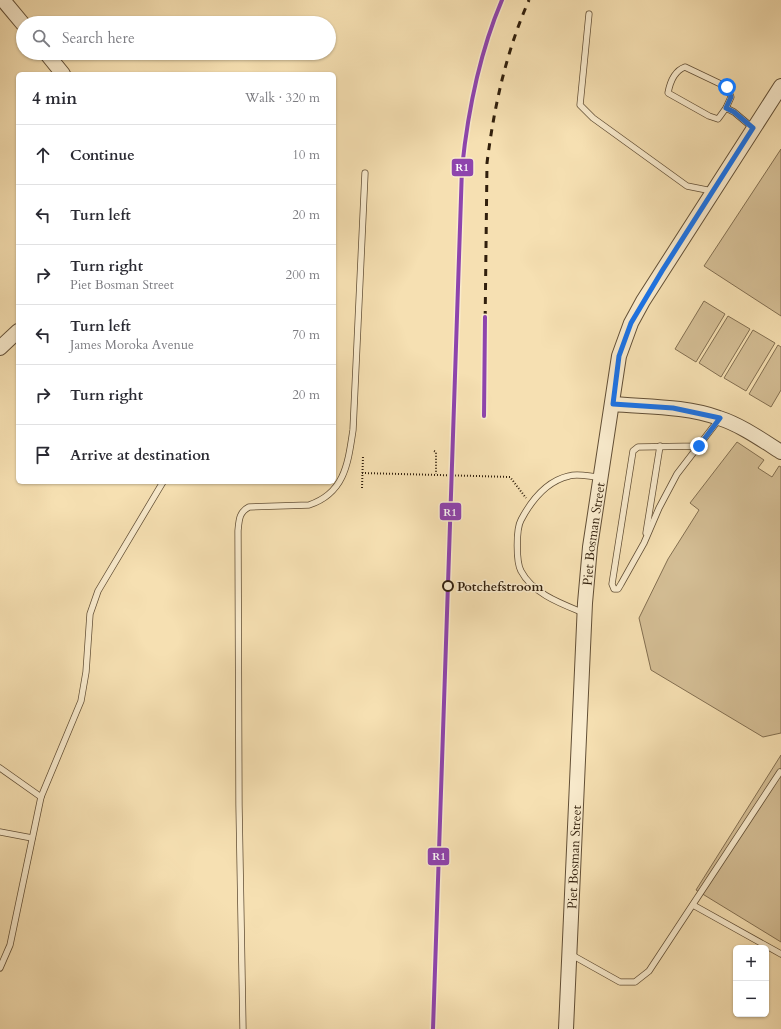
<!DOCTYPE html>
<html lang="en">
<head>
<meta charset="utf-8">
<style>
  body { margin:0; font-family:Cardo,serif; background:#f2f2f3; color:#2b2b33 }
  .controls { position:absolute; right:12px; bottom:12px; display:grid; overflow:hidden; border-radius:6px; box-shadow:0 1px 3px #0004 }
  .controls button { width:36px; height:36px; display:grid; place-items:center; padding:0; border:0; border-bottom:1px solid #e1e1e2; background:#fff; color:#2b2b33; font:20px sans-serif }
  .stop { position:absolute; width:12px; height:12px; margin:-9px; border:3px solid #1a73e8; border-radius:50%; background:#fff }
  .stop.end { background:#1a73e8; border-color:#fff; box-shadow:0 1px 4px #0008 }
  .list { margin:0; padding:0; list-style:none }
  h2 { display:flex; justify-content:space-between; align-items:center; height:52px; margin:0; padding:0 16px; font-size:17px }
  h2 small { font-size:13px; font-weight:400; color:#7c7c81 }
  .list li { display:grid; grid-template-columns:26px 1fr auto; gap:12px; align-items:center; box-sizing:border-box; height:60px; padding:0 16px; border-top:1px solid #e1e1e2 }
  .list b { display:block; font-size:15px; white-space:nowrap }
  .list p { margin:0; font-size:13px; white-space:nowrap; color:#7c7c81 }
  .list em { font-size:13px; font-style:normal; color:#7c7c81 }
  .icon { flex:none; width:22px; height:22px; fill:none; stroke:currentColor; stroke-width:2; stroke-linecap:round; stroke-linejoin:round }
  .map { position:relative; flex:none; width:781px; height:1029px; overflow:hidden }
  .search { position:absolute; background:#fff; box-shadow:0 1px 3px #0004; left:16px; top:16px; width:320px; height:44px; display:flex; align-items:center; gap:10px; box-sizing:border-box; padding:0 14px; border-radius:22px; color:#7c7c81; font-size:15px }
  .panel { position:absolute; background:#fff; box-shadow:0 1px 3px #0004; left:16px; top:72px; width:320px; height:412px; border-radius:6px }
  .map>svg:first-child { display:block }
</style>
</head>
<body>
<div class="map">
<svg width="781" height="1029" viewBox="0 0 781 1029">
  <rect width="100%" height="100%" fill="#f6e0b2"/>
  <filter id="stains"><feTurbulence type="fractalNoise" baseFrequency=".005" numOctaves="4"/><feColorMatrix values="0 0 0 0 .2 0 0 0 0 .09 0 0 0 0 .02 0 0 0 .5 -.17"/></filter>
  <radialGradient id="worn" r=".72"><stop offset=".6" stop-color="#630" stop-opacity="0"/><stop offset="1" stop-color="#630" stop-opacity=".3"/></radialGradient>
  <g fill="#d5bf96" stroke="#836f51">
    <path d="M781,149V316L704,266Z"/>
    <path d="M704,301L725,314L696,362L675,349Z"/>
    <path d="M728,316L750,329L721,377L699,363Z"/>
    <path d="M753,330L775,343L746,391L724,378Z"/>
    <path d="M778,345L781,347V390L771,407L749,394Z"/>
    <path d="M737,442L764,460L758,468L772,477L779,466L781,467V733L763,737L651,670L639,618L668,559L699,510L690,503Z"/>
    <path d="M781,755V942L696,890Z"/>
  </g>
  <g fill="none" stroke-linecap="round" stroke-linejoin="round">
    <g stroke="#624f36" stroke-width="7">
      <g id="service">
        <path d="M589,14L580,105L593,118L687,186L712,191"/>
        <path d="M685,67L727,87L731,97L726,108L718,119L709,116L668,93C670,82 674,71 685,67Z"/>
        <path d="M726,108L734,112L753,128"/>
        <path d="M699,446L638,447L633,451L612,584L614,589H618L621,584L644,543L659,508L677,474L720,418"/>
        <path d="M646,533L660,446"/>
        <path d="M584,613C562,604 533,594 521,571C516,562 516,529 521,520C531,501 547,481 569,476C578,473 591,477 600,477"/>
        <path d="M0,768L41,797"/>
        <path d="M0,832L32,838"/>
        <path d="M693,905L781,954"/>
        <path d="M570,954L620,982H635L649,971L780,772"/>
        <path d="M0,968L10,945L41,797L81,701L86,672L90,614L98,591L163,482"/>
        <path d="M243,1029L239,805L238,531C239,520 239,512 249,507L309,505C345,493 348,463 353,430L365,173"/>
      </g>
    </g>
    <g stroke="#624f36" stroke-width="16">
      <g id="tertiary">
        <path d="M3,0L23,24"/>
        <path d="M46,53L63,74"/>
        <path d="M0,348L18,331"/>
        <path d="M613,404C648,407 686,406 719,418C741,425 762,440 781,452"/>
        <path id="s1" d="M566,1029L585,603L590,547L619,356L631,323L643,301L781,86"/>
      </g>
    </g>
    <g stroke="#311f0c" stroke-width="2" stroke-dasharray="1 2" stroke-linecap="butt">
      <path d="M434,451L436,452V474"/>
      <path d="M476,476L510,477L526,498"/>
      <path d="M362,488L363,456"/>
    </g>
    <use href="#service" stroke="#f9ebcd" stroke-width="5.5"/>
    <use href="#tertiary" stroke="#f9ebcd" stroke-width="14"/>
    <g stroke="#311f0c" stroke-width="3" stroke-dasharray="7 7" stroke-linecap="butt">
      <path d="M484,416L487,163C494,107 506,52 529,0"/>
      <path d="M433,1029L462,168C468,110 479,54 502,0"/>
    </g>
    <path stroke="#311f0c" stroke-width="2" stroke-dasharray="1 2" stroke-linecap="butt" d="M362,473L476,476"/>
    <g stroke="#f9ebcd" stroke-width="7">
      <g id="rail-1">
        <path d="M484,416L485,317"/>
        <path d="M433,1029L462,168C468,110 479,54 502,0"/>
      </g>
    </g>
    <use href="#rail-1" stroke="#8e44ad" stroke-width="4"/>
  </g>
  <g fill="none" stroke-linecap="round" stroke-linejoin="round">
    <path stroke="#1a73e8" stroke-width="5" d="M699,446L720,418L673,408L613,404L619,356L631,323L662,271L753,128L734,112L726,108L731,97L727,87"/>
  </g>
  <circle fill="#f9ebcd" stroke="#311f0c" stroke-width="2" cx="448" cy="586" r="5"/>
  <g text-anchor="middle" stroke-width="3" stroke-linejoin="round" paint-order="stroke">
    <g font-size="13" fill="#311f0c" stroke="#f9ebcd">
      <text dy="5" stroke="none"><textPath href="#s1" startOffset="496">Piet Bosman Street</textPath></text>
      <text dy="5" stroke="none"><textPath href="#s1" startOffset="172">Piet Bosman Street</textPath></text>
    </g>
    <g font-size="13" font-weight="bold" fill="#311f0c" stroke="#f9ebcd" text-anchor="start">
      <text x="457" y="591">Potchefstroom</text>
    </g>
  </g>
  <g stroke="#f9ebcd" stroke-width="1.5">
    <rect x="451" y="158" width="23" height="19" rx="4" fill="#8e44ad"/>
    <rect x="439" y="502" width="23" height="19" rx="4" fill="#8e44ad"/>
    <rect x="427" y="847" width="23" height="19" rx="4" fill="#8e44ad"/>
  </g>
  <g font-size="11" text-anchor="middle" font-weight="bold" fill="#fff">
    <text x="462" y="171">R1</text>
    <text x="450" y="516">R1</text>
    <text x="439" y="860">R1</text>
  </g>
  <rect width="100%" height="100%" filter="url(#stains)"/>
  <rect width="100%" height="100%" fill="url(#worn)"/>
</svg>
<div class="controls">
<button>+</button>
<button>−</button>
</div>
<div class="stop" style="left:727px;top:87px"></div>
<div class="stop end" style="left:699px;top:446px"></div>
<div class="search"><svg class="icon" aria-label="search" viewBox="0 0 24 24"><circle cx="10" cy="10" r="6"/><path d="M15 15l6 6"/></svg>Search here</div>
<section class="panel">
<h2>4 min<small>Walk · 320 m</small></h2>
<ul class="list">
<li><svg class="icon" aria-label="ahead" viewBox="0 0 24 24"><path d="M12 20V5M6 11l6-6 6 6"/></svg><div><b>Continue</b></div><em>10 m</em></li>
<li><svg class="icon" aria-label="left" viewBox="0 0 24 24"><path d="M17 20v-9H6M10 6l-5 5 5 5"/></svg><div><b>Turn left</b></div><em>20 m</em></li>
<li><svg class="icon" aria-label="right" viewBox="0 0 24 24"><path d="M7 20v-9h11M14 6l5 5-5 5"/></svg><div><b>Turn right</b><p>Piet Bosman Street</p></div><em>200 m</em></li>
<li><svg class="icon" aria-label="left" viewBox="0 0 24 24"><path d="M17 20v-9H6M10 6l-5 5 5 5"/></svg><div><b>Turn left</b><p>James Moroka Avenue</p></div><em>70 m</em></li>
<li><svg class="icon" aria-label="right" viewBox="0 0 24 24"><path d="M7 20v-9h11M14 6l5 5-5 5"/></svg><div><b>Turn right</b></div><em>20 m</em></li>
<li><svg class="icon" aria-label="arrive" viewBox="0 0 24 24"><path d="M6 21V4h12l-3 4 3 4H6"/></svg><div><b>Arrive at destination</b></div></li>
</ul>
</section>
</div>
</body>
</html>
